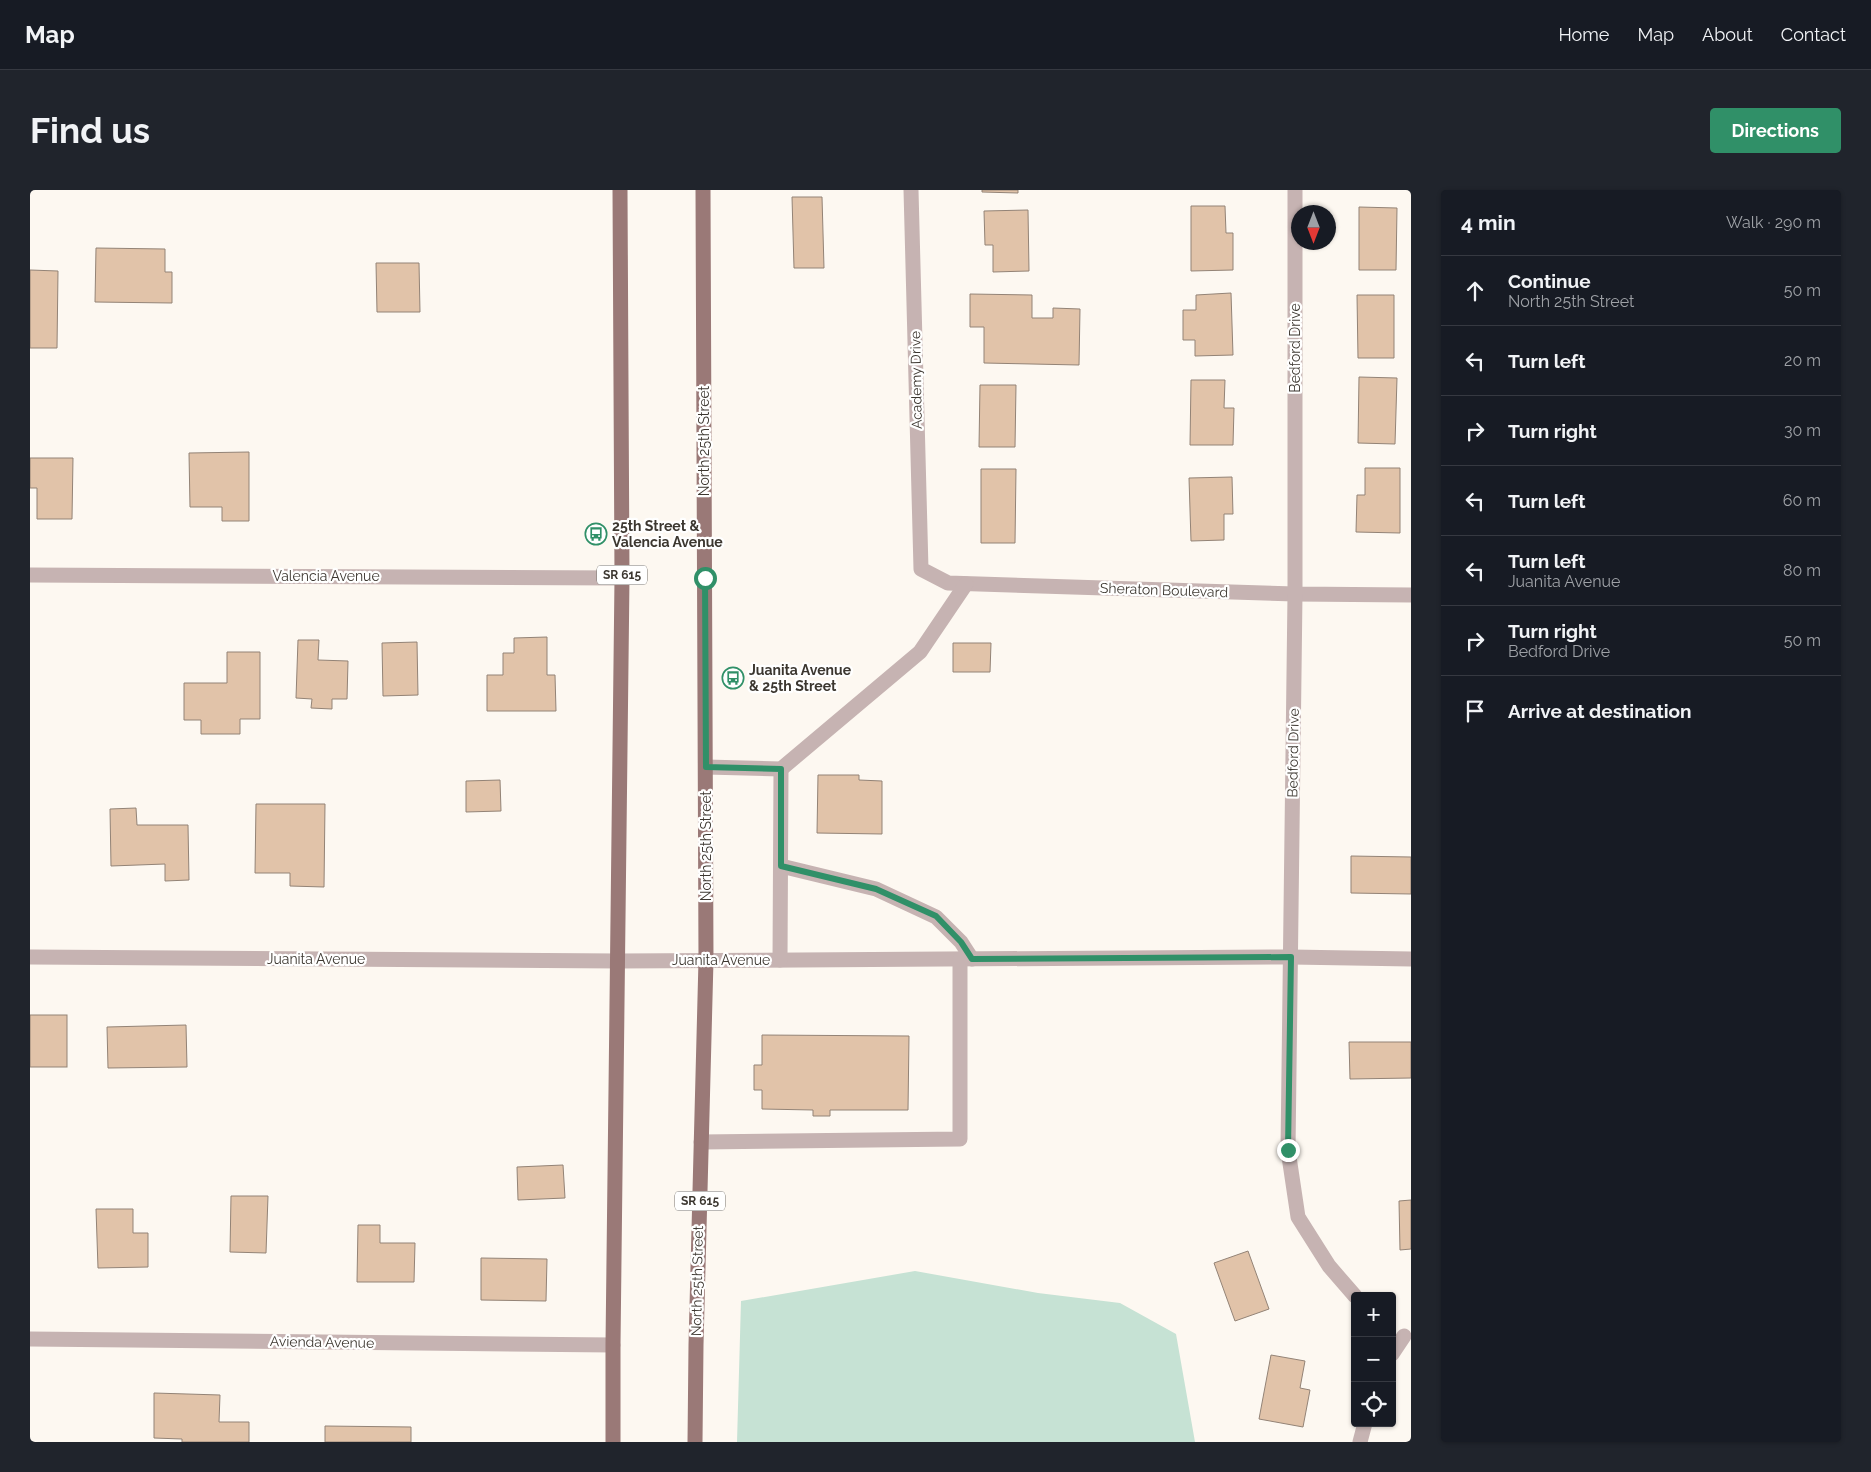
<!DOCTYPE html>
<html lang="en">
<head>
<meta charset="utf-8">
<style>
  body { margin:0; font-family:Raleway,sans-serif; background:#20242c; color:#f1f3f6 }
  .controls { position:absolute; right:15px; bottom:15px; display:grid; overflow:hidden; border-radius:5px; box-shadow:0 1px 4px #0004 }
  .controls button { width:45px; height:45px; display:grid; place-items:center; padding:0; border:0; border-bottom:1px solid #363941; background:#171b24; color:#f1f3f6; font:25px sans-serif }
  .compass { position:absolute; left:1261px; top:15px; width:45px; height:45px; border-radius:50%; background:#171b24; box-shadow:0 1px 4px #0004; rotate:180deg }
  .stop { position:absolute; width:15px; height:15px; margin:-11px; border:4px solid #309068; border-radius:50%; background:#fff }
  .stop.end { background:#309068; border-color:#fff; box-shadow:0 1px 5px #0008 }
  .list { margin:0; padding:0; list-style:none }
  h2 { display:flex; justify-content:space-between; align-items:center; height:65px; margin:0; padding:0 20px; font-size:21px }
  h2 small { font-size:16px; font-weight:400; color:#9ea1a6 }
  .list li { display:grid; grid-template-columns:32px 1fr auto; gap:15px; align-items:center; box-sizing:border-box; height:70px; padding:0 20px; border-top:1px solid #363941 }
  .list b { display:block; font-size:19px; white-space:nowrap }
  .list p { margin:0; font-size:16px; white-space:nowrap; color:#9ea1a6 }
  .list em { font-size:16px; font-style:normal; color:#9ea1a6 }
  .icon { flex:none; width:28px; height:28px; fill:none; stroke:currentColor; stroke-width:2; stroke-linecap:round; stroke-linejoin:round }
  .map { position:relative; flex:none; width:1381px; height:1252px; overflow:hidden; border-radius:5px }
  header { display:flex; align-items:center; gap:30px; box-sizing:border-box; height:70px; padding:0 25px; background:#171b24; border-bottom:1px solid #363941 }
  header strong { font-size:24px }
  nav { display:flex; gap:28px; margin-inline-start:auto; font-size:18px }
  .intro { display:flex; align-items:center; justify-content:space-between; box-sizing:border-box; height:120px; padding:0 30px }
  h1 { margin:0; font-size:35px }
  .button { padding:12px 22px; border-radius:5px; background:#309068; color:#fff; font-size:18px; font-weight:700 }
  main { display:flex; gap:30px; padding:0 30px }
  aside { flex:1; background:#171b24; border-radius:5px; box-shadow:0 1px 4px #0004 }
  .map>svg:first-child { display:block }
</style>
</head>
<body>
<header>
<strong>Map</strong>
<nav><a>Home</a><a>Map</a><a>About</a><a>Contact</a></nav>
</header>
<div class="intro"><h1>Find us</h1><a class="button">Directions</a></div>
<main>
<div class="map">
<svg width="1381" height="1252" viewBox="0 0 1381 1252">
  <rect width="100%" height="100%" fill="#fdf8f1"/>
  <path fill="#c6e2d4" d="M885,1081L1008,1103L1090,1113L1146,1144L1165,1252H707L711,1111Z"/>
  <g fill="#e1c3a9" stroke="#938376">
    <path d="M952,0H988V3L952,2Z"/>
    <path d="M762,7H792L794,78H764Z"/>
    <path d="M1161,16H1195L1196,43H1203V80L1161,81Z"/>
    <path d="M1329,17L1367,18L1366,80H1329Z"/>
    <path d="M998,20L999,81L963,82V55H955L954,21Z"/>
    <path d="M66,58L135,59V82H142V113L65,112Z"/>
    <path d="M346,73H389L390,122H347Z"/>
    <path d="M0,80L28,81L27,158H0Z"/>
    <path d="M1201,103L1203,165L1165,166V150H1153V120H1166V105Z"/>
    <path d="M940,104L1002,105V128H1023V118L1050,119L1049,175L954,173V137H940Z"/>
    <path d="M1327,105H1364V168H1328Z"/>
    <path d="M1329,187L1367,188L1365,254L1328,253Z"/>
    <path d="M1161,190H1195L1194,218H1204L1203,255H1160Z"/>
    <path d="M950,195H986L985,257H949Z"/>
    <path d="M219,262V331H192V317H160L159,263Z"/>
    <path d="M0,268H43L42,329H7V298H0Z"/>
    <path d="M1335,278H1370V343L1326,342L1327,305H1335Z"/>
    <path d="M951,279H986L985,353H951Z"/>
    <path d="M1202,287L1203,324H1194V350L1161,351L1159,288Z"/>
    <path d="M517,447V485H525L526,521H457V485H473V463H484V448Z"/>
    <path d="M268,450H289L288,470L318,471L317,509H302V519L281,518L282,509L266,508Z"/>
    <path d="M387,452L388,505L353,506L352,453Z"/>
    <path d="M923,453H961L960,482H923Z"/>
    <path d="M197,462H230V529H210V544H171V530H154V493H197Z"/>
    <path d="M788,585H829V590L852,591V644L787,643Z"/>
    <path d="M470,590L471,621L436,622V591Z"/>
    <path d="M226,614H295L294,697L260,696V683H225Z"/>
    <path d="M106,618L107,635H158L159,690L135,691V674L81,676L80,619Z"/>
    <path d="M1321,666L1381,667V704L1321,703Z"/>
    <rect x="0" y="825" width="37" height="52"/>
    <path d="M156,835L157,877L78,878L77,837Z"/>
    <path d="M732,845L879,846L878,920H800V926H783V920L732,919V900H724V875H732Z"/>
    <path d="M1319,852H1381V888L1320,889Z"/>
    <path d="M533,975L535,1008L488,1010L487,977Z"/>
    <path d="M201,1006H238L236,1063L200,1062Z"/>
    <path d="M1381,1010V1059L1370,1060L1369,1011Z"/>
    <path d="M66,1019H103V1043H118V1077L68,1078Z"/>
    <path d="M328,1035H350V1053H385L384,1092H327Z"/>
    <path d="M1218,1061L1239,1119L1205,1131L1184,1073Z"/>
    <path d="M451,1068L517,1069L516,1111L451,1110Z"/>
    <path d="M1241,1165L1275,1171L1270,1198L1280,1200L1273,1237L1229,1229Z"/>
    <path d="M124,1203L190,1205L189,1232H219V1252H152V1249L124,1248Z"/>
    <path d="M295,1236L381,1237V1252H295Z"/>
  </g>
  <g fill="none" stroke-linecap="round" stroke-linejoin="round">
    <g stroke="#c6b3b2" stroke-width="15">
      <path d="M881,0L891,379L918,393L1265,404L1381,405"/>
      <path d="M1265,0V404L1258,960L1268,1027L1299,1076L1325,1106"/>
      <path d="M0,385L592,388"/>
      <path d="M676,577L751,579L890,462L936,394"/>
      <path d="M751,676L846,699L906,727L931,752L942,769"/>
      <path d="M0,767L588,771L1261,767L1381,769"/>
      <path d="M750,770L751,579"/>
      <path d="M671,952L930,949V769"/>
      <path d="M0,1149L583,1155"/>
      <path d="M1362,1164L1374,1146"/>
      <path d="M1330,1252L1335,1233"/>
    </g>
    <g stroke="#9a7977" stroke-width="15">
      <path d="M583,1252V1155L592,388L590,0"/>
      <path d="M665,1252L666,1155L676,770L673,0"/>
    </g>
  </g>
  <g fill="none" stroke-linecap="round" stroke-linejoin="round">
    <path stroke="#309068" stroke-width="6" d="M675,388L676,577L751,579V676L846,699L906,726L931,752L942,769L1261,767L1258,960"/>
  </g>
  <defs>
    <g id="bus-ring" transform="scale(1.125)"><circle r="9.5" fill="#fff" stroke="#309068" stroke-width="1.5"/><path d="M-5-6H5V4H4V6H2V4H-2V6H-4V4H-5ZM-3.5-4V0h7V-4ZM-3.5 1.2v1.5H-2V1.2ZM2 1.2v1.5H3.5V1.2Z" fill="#309068"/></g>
  </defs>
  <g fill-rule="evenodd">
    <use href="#bus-ring" x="566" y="344"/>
    <use href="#bus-ring" x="703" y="488"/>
  </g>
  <g text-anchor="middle" stroke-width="4.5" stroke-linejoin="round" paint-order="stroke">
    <g fill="#fff" stroke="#76736e" stroke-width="1">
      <rect x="567" y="375.5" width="50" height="19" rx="4"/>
      <rect x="645" y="1001.5" width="50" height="19" rx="4"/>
    </g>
    <g font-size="12" font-weight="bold" fill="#3c3730">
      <text x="592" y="389">SR 615</text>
      <text x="670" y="1015">SR 615</text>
    </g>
    <g font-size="14" fill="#3c3730" stroke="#fff">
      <text transform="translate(1265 158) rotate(-90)" y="5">Bedford Drive</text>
      <text transform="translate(886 190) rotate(-91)" y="5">Academy Drive</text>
      <text transform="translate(674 251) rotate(-90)" y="5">North 25th Street</text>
      <text x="296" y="391">Valencia Avenue</text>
      <text transform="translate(1134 400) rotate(2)" y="5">Sheraton Boulevard</text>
      <text transform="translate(1263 563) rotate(-89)" y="5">Bedford Drive</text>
      <text transform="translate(676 656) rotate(-90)" y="5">North 25th Street</text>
      <text x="286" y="774">Juanita Avenue</text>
      <text x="691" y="775">Juanita Avenue</text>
      <text transform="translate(667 1091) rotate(-89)" y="5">North 25th Street</text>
      <text transform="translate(292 1152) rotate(1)" y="5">Avienda Avenue</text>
    </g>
    <g font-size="14" font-weight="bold" fill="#3c3730" stroke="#fff" text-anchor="start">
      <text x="582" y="341">25th Street &amp;<tspan x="582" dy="16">Valencia Avenue</tspan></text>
      <text x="719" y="485">Juanita Avenue<tspan x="719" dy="16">&amp; 25th Street</tspan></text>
    </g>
  </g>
</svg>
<div class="controls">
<button>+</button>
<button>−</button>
<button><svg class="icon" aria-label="locate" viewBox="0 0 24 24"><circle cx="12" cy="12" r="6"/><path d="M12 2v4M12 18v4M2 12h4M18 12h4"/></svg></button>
</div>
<svg class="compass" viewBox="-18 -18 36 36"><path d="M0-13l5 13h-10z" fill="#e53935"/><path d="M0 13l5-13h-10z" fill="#9ea1a6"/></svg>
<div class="stop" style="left:675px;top:388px"></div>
<div class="stop end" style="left:1258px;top:960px"></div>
</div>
<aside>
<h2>4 min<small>Walk · 290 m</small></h2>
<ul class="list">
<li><svg class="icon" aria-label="ahead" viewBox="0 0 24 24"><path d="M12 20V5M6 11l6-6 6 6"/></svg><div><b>Continue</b><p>North 25th Street</p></div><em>50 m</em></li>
<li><svg class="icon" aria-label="left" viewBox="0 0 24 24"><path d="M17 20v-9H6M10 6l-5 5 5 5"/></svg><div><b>Turn left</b></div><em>20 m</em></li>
<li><svg class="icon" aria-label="right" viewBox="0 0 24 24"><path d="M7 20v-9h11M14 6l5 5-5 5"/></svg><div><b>Turn right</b></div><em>30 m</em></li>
<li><svg class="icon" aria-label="left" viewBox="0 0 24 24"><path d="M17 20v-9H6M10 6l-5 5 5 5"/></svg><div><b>Turn left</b></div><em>60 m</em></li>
<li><svg class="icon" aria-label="left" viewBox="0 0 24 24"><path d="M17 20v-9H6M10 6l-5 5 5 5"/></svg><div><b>Turn left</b><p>Juanita Avenue</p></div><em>80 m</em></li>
<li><svg class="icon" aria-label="right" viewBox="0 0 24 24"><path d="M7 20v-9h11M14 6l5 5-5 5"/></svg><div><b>Turn right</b><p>Bedford Drive</p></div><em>50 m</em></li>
<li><svg class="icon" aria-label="arrive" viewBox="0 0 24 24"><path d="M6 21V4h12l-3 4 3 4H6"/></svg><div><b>Arrive at destination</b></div></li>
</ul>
</aside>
</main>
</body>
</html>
